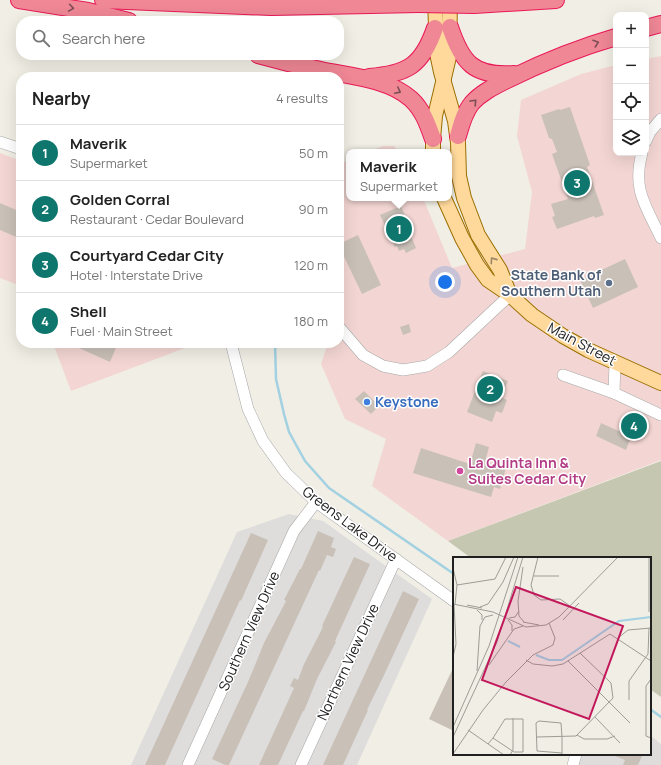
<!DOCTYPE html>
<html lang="en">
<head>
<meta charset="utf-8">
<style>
  body { margin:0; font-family:Manrope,sans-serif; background:#f6f6f6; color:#222 }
  .controls { position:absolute; right:12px; top:12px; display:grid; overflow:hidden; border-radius:8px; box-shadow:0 4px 16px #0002 }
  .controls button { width:36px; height:36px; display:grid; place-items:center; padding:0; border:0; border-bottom:1px solid #e0e0e0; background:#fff; color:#222; font:20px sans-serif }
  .you { position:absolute; left:445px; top:282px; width:14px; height:14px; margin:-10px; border:3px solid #fff; border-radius:50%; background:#1a73e8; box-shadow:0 0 0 6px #1a73e833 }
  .badge { display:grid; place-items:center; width:26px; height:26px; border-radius:50%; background:#0f766e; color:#fff; font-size:13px; font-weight:700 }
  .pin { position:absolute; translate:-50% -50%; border:2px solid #fff; box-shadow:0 1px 4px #0006 }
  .popup { position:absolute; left:346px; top:149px; width:106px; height:52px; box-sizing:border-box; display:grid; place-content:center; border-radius:8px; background:#fff; filter:drop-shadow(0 1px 3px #0005); font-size:13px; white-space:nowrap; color:#767676 }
  .popup b { font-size:15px; color:#222 }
  .popup::after { content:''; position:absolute; left:50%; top:100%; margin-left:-8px; border:8px solid transparent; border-top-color:#fff }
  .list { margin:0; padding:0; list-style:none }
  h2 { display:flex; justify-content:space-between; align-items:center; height:52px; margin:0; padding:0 16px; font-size:17px }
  h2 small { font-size:13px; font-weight:400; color:#767676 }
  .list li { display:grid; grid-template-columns:26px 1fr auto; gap:12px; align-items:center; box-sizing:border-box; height:56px; padding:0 16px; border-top:1px solid #e0e0e0 }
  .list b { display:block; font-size:15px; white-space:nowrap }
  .list p { margin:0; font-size:13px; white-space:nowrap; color:#767676 }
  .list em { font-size:13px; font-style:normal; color:#767676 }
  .icon { flex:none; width:22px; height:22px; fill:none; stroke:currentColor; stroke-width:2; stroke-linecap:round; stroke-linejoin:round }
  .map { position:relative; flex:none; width:661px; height:765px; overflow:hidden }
  .search { position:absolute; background:#fff; box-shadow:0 4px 16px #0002; left:16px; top:16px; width:328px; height:44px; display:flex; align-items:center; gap:10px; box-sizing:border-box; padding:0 14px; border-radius:16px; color:#767676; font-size:15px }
  .panel { position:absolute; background:#fff; box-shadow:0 4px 16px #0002; left:16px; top:72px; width:328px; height:276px; border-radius:16px }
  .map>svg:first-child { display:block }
</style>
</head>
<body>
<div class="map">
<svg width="661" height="765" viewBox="0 0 661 765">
  <rect width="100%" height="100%" fill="#f1eee5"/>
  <g fill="#dedddc">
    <path d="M289,514L323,521L432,599L357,765H131L237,532Z"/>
    <path d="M650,735L661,744V765H572L575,754H650Z"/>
  </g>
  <g fill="#f3d6d3">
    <path d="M661,56V460L448,541L372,486L386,439L345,419L321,364L328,343H339V322L342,318L339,315V165L349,160V198H423L452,268L525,249L532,192L517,136L521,100L581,74L616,65V153H646V59Z"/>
    <path d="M383,146H394L399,152H368Z"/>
    <path d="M0,153L21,161V286L0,278Z"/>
    <path d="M53,343H198L71,391Z"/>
  </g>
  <path fill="#c6c7b0" d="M661,461V697L650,689V558H471L448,541Z"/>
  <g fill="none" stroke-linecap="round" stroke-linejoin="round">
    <g stroke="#a2d1e2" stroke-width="2.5">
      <path d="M275,343L276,379L284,414L289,432L305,461L329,488L454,574"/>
      <path d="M650,709L661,717"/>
    </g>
  </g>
  <g fill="#c9c0b8">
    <path d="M570,107L590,165L587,167L604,215L595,218L594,216L557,229L552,217L555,216L551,204L568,199L552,154L557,152L552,139L549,138L541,115L559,109L560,110Z"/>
    <path d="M0,203L21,212V239L0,230Z"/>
    <path d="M401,206L411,230L409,231L416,248L406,253L404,249L399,251L397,246L395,247L380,215Z"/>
    <path d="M358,235L381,285L362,294L339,246V244Z"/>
    <path d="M625,259L638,287L593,308L580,280Z"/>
    <path d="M409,324L411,332L403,335L400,327Z"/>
    <path d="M68,343H118L110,362Z"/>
    <path d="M483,371L508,381L501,397L507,400L502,413L496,411L492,422L467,412Z"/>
    <path d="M364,391L379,406L371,414L355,399Z"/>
    <path d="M632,413L646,419L637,439L631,437L626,450L596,436L601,423L623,433Z"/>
    <path d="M476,443L489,447L485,462L506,468L500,489L494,487L491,497L413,473L421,448L470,464Z"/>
    <path d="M318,531L334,538L331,547L336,549L333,557L327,555L320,571L319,570L229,765H225L212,759L248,682L264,643L286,601L284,600L300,569H301Z"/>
    <path d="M251,533L268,540L241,601L240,600L165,765H145Z"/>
    <path d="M354,557L370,564L335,641L336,642L317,679L304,711H303L278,765H259L294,688L290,686L294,678L298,680L304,664L323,627L322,626Z"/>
    <path d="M403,591L419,599L385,673L367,710H368L343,765H323Z"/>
    <path d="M454,666V731L429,719Z"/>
    <path d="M610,754H643L638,765H623L625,760Z"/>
  </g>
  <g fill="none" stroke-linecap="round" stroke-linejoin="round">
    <g stroke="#a7a7a7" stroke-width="12">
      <g id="minor">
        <path d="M646,141L650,132L661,119"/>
        <path d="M0,142L21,149"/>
        <path d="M642,153C632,190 646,206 661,238"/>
        <path d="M339,327L363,355L383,366L403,370L427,366L449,352L510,295"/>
        <path d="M231,343L248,409L263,441L286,473L316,502L454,601"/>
        <path d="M563,375L614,393L661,415"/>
        <path d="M614,393L615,362"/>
        <path d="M188,765L294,531L316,502"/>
        <path d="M301,765L396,559"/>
        <path d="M573,765L576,754"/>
      </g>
    </g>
    <g stroke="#9b6f00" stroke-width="16">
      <g id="major">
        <path d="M435,0L437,53L441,72L455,121L458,143L459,176L464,198L478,235L500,270L510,295"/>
        <path d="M433,152V139L435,116L449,57L450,0"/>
        <path d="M444,198L462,238L477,265L488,280L510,295L532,315L563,336L588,350L661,383"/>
      </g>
    </g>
    <g stroke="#ea1756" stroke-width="18">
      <g id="highway">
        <path d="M19,0L88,11L129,21"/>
        <path d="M103,0L271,7L419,4"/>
        <path d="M474,5L556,0"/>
        <path d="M450,27C462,63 474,77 514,74"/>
        <path d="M646,28L661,24"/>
        <path d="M258,55C279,61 300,66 321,70C350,76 389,79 411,99C423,110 428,125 433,139"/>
        <path d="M369,77C407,74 422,66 435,28"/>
        <path d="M458,136C461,125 464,113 472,103C481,93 493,87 505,81C541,63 578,48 616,37"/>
      </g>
    </g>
    <use href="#minor" stroke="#fff" stroke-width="11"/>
    <use href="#major" stroke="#ffd99c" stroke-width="14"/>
    <use href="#highway" stroke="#ef8795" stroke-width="16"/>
    <g stroke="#ea1756" stroke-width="18" stroke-linecap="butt">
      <path id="highway-bridge" d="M419,4L474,5"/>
    </g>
    <use href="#highway-bridge" stroke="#ef8795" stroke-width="16"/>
  </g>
  <defs><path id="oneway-chevron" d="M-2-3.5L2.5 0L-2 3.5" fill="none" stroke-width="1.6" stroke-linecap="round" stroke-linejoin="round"/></defs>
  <g stroke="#7d4e55">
    <use href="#oneway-chevron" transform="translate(71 8) rotate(9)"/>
    <use href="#oneway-chevron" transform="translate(596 43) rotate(-19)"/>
    <use href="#oneway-chevron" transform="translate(398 91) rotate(27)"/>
    <use href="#oneway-chevron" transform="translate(474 102) rotate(-47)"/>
  </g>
  <use stroke="#9b8664" href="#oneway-chevron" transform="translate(493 260) rotate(-125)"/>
  <circle fill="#5c6f8a" stroke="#fff" stroke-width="1.5" cx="609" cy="283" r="4"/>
  <circle fill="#3f7fe0" stroke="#fff" stroke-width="1.5" cx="367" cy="402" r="4"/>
  <circle fill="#d1479c" stroke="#fff" stroke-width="1.5" cx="460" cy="471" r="4"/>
  <g text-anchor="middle" stroke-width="3" stroke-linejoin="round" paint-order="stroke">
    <g font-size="14" font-weight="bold" fill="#4e5e75" stroke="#fff" text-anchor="end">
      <text x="601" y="280">State Bank of<tspan x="601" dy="16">Southern Utah</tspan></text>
    </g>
    <g font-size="14" fill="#202020" stroke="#fff">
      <text transform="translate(582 344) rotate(28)" y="5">Main Street</text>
      <text transform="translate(350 524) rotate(37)" y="5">Greens Lake Drive</text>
      <text transform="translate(249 631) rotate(-66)" y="5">Southern View Drive</text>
      <text transform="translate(348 662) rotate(-65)" y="5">Northern View Drive</text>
    </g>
    <g font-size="14" font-weight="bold" fill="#366cbe" stroke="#fff" text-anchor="start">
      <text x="375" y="407">Keystone</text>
    </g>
    <g font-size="14" font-weight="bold" fill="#b23c85" stroke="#fff" text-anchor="start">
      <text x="468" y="468">La Quinta Inn &amp;<tspan x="468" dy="16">Suites Cedar City</tspan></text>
    </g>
  </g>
  <g transform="translate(453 557)">
    <rect width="198" height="198" fill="#f1eee5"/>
    <path fill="none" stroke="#a2d1e2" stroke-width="2" d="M55,84L67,90M83,98L96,103H109L166,64L198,60"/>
    <path fill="none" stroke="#9d9c96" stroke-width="1" d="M85,0L78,28L81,38L88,43L107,42L117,49M85,0H110M196,0V55M70,10L65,44L66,59L71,65M0,11L4,28L2,47M81,19H106M4,28L42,22L53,0M0,47L40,55L73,70L93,68L106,60L165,0M14,48L29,51M27,50L35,47L50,25L61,0M24,53L29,58V63M56,61L62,60L66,54M55,63L59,68V74M110,63L126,46M70,65L86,68M165,81L175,73L198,71M0,100L3,87L1,47M73,103L80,107L99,109L110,107L157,77L198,104M115,104L177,166M36,108L61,72L70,69M24,114L27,69L32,60L40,58M198,122L193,129V179L198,181M176,143V124L195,97L196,71M142,160L167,186M0,170L36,89L65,0M15,173L51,198M124,178L131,182H154L162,179M0,180L44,85L70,0M84,180L123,179L160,141L158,126L127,96M35,187L40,181L52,162H70V195H61L40,181M109,196L84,194L83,166L86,164L108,166L109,180V198M0,197L30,153L53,125L80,98L100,88L102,81L96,66M57,198L60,193V161"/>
    <path fill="#c2185b" fill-opacity="0.15" stroke="#c2185b" stroke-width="2" d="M63,30L170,69L136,162L29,123Z"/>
    <rect width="198" height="198" fill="none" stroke="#202020" stroke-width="2"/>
  </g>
</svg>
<div class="controls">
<button>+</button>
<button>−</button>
<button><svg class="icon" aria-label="locate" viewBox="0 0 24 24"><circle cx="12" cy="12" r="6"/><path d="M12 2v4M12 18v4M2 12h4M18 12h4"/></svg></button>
<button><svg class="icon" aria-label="layers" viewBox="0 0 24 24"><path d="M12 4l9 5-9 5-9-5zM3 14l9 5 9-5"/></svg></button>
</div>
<div class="you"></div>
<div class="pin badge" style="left:399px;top:229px">1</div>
<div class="popup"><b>Maverik</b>Supermarket</div>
<div class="pin badge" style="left:490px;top:389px">2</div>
<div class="pin badge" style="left:577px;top:183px">3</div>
<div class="pin badge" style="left:634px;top:426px">4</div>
<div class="search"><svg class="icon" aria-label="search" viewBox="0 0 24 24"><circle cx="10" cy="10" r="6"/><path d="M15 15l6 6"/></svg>Search here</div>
<section class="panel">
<h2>Nearby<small>4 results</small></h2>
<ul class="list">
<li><span class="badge">1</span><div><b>Maverik</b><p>Supermarket</p></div><em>50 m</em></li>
<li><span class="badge">2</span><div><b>Golden Corral</b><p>Restaurant · Cedar Boulevard</p></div><em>90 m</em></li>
<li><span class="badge">3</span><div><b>Courtyard Cedar City</b><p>Hotel · Interstate Drive</p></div><em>120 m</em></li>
<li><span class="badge">4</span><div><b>Shell</b><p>Fuel · Main Street</p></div><em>180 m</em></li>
</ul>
</section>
</div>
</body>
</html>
